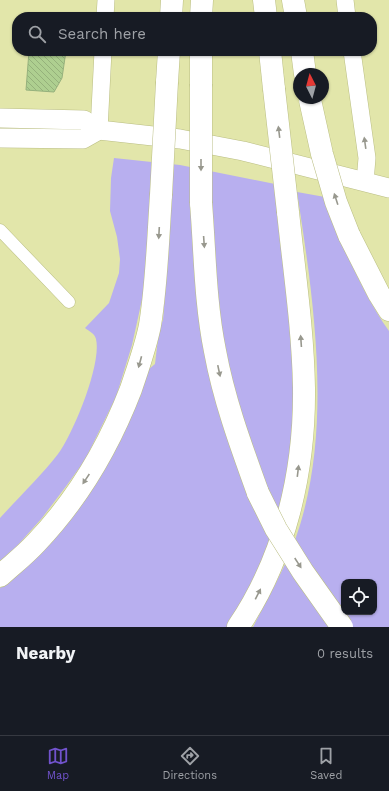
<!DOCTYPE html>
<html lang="en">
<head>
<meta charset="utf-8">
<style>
  body { margin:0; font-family:"Work Sans",sans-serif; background:#242831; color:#f1f3f6 }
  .controls { position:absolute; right:12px; bottom:12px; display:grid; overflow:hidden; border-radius:8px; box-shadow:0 1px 3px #0004 }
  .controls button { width:36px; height:36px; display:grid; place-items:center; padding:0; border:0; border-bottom:1px solid #363941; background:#171b24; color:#f1f3f6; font:20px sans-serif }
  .compass { position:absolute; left:293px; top:68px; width:36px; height:36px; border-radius:50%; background:#171b24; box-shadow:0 1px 3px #0004; rotate:354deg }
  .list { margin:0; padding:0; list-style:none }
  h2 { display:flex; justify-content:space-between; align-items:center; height:52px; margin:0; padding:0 16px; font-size:17px }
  h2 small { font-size:13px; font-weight:400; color:#9ea1a6 }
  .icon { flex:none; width:22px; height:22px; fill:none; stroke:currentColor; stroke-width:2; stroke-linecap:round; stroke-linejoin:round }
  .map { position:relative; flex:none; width:389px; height:627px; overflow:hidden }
  .search { position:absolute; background:#171b24; box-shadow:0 1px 3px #0004; left:12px; right:12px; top:12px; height:44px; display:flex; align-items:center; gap:10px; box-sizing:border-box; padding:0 14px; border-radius:16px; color:#9ea1a6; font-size:15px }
  .sheet { height:108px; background:#171b24 }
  nav { display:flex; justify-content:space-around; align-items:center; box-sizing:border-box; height:56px; border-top:1px solid #363941; background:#171b24; font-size:11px; color:#9ea1a6 }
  nav a { display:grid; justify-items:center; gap:2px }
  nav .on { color:#7153cc }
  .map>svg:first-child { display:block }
</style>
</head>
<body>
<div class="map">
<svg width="389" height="627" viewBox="0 0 389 627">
  <defs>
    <pattern id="building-back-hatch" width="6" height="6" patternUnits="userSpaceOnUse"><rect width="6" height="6" fill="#aecf90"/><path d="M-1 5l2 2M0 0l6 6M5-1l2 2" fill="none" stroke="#95b17b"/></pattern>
  </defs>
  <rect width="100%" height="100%" fill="#e2e6aa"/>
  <g fill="#b8afef" fill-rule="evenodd">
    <path d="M114,158L180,165L275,184L297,376L292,470L265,561L229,627H0V588L9,582L149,369L155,364L159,330L163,320L169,241L171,191L145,286L132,345L116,397L85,460L67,485L42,518L17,546L0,561V518C19,497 40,477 58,454C73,434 102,364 96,339C95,334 89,331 85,328L109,303L119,273L120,259L117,237L110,211L111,178Z"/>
    <path d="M297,192L325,197C342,243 360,290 389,331V627H253C268,598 284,570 295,540C334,432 314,302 297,192ZM344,582H374V612H344Z"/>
  </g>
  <path fill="url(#building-back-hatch)" stroke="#96b17d" d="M29,51H66L62,78L54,92L26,90Z"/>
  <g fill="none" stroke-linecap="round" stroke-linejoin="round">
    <g stroke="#babe83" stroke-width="13">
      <path id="minor" d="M0,230L69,302"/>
    </g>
    <g stroke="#babe83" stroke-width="18">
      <g id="secondary">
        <path d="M345,0L347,17"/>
        <path d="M105,17L106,0"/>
        <path d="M352,51L367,158L365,182"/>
        <path d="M99,130L103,51"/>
      </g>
    </g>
    <g stroke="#babe83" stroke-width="20">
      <g id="primary">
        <path d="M0,118L84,120L99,130L180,139L243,151L389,188"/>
        <path d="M0,138L83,139L99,130"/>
      </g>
    </g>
    <g stroke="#babe83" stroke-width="23">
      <g id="motorway">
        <path d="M264,0L266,17"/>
        <path d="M293,0L296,17"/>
        <path d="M171,17L172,0"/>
        <path d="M201,17L202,0"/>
        <path d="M270,51L274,89"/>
        <path d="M302,51L305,74"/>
        <path d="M167,82L169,51"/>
        <path d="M201,84V51"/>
        <path d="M201,203C205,252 205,302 215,351C224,400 241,446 258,493"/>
        <path d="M349,235L379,294L389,310"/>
        <path d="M0,576C12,565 25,555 36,543C78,499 109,446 131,389C138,368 146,346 150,325C157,282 158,238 161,195"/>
        <path d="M238,627C285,558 305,471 304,388C303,329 294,270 288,212"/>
      </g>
    </g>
    <use href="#minor" stroke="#fff" stroke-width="12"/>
    <use href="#secondary" stroke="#fff" stroke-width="17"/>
    <use href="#primary" stroke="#fff" stroke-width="19"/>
    <use href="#motorway" stroke="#fff" stroke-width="22"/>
    <g stroke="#babe83" stroke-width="23" stroke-linecap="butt">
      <g id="motorway-bridge">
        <path d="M201,84V203"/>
        <path d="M274,89L288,212"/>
        <path d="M310,100L322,154L336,202L349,235"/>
        <path d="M161,195L167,82"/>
        <path d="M258,493L276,529L303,572L342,627"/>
      </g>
    </g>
    <use href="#motorway-bridge" stroke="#fff" stroke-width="22"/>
  </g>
  <defs><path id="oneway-solid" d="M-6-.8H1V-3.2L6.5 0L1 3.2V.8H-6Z"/></defs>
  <g fill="#98988e">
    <use href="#oneway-solid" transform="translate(279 132) rotate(-97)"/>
    <use href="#oneway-solid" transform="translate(365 143) rotate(-98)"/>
    <use href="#oneway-solid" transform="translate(201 165) rotate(90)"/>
    <use href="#oneway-solid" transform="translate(336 199) rotate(-108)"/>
    <use href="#oneway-solid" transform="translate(159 233) rotate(93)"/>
    <use href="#oneway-solid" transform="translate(204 242) rotate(86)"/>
    <use href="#oneway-solid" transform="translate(301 341) rotate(-94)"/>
    <use href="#oneway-solid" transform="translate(140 362) rotate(105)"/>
    <use href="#oneway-solid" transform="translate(219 371) rotate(78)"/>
    <use href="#oneway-solid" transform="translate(298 471) rotate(-83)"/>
    <use href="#oneway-solid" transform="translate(86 479) rotate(124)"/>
    <use href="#oneway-solid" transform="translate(298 563) rotate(57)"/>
    <use href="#oneway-solid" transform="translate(258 594) rotate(-63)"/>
  </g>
</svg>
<div class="controls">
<button><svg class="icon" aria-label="locate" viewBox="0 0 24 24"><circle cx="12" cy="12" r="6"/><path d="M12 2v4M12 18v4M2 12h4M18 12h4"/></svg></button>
</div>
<svg class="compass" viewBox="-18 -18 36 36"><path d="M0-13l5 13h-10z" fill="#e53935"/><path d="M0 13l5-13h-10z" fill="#9ea1a6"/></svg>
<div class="search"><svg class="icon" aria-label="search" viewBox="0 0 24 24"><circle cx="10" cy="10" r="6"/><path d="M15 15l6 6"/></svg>Search here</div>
</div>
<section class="sheet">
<h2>Nearby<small>0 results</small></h2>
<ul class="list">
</ul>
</section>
<nav>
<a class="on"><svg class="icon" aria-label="map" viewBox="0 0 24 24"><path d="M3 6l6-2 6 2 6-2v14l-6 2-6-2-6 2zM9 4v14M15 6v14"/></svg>Map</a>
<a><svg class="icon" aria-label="directions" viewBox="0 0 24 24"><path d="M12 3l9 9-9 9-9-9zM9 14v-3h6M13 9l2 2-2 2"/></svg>Directions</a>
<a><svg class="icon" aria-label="saved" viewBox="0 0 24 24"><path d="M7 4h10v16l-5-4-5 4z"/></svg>Saved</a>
</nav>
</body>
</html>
